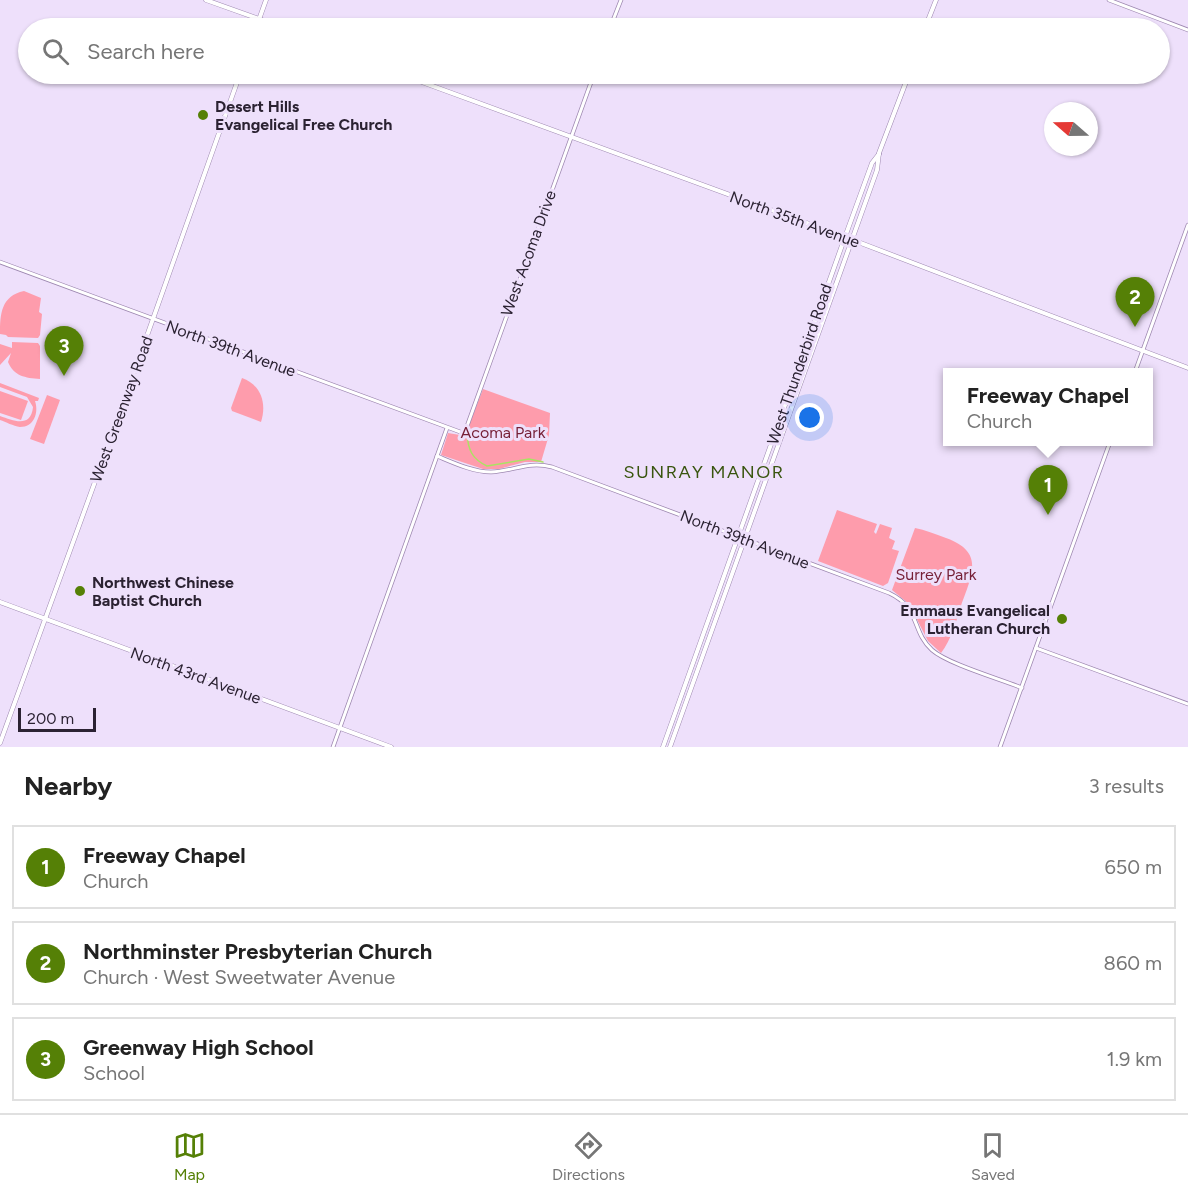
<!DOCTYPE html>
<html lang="en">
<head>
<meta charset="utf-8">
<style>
  body { margin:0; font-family:Figtree,sans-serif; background:#f2f2f2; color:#222 }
  .compass { position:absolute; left:1044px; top:102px; width:54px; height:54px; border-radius:50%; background:#fff; box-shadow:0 2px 4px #0004; rotate:290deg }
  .scale { position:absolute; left:18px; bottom:15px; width:78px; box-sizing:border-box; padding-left:6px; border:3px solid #2b2232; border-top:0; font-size:16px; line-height:21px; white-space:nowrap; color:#2b2232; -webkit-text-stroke:4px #eee0fb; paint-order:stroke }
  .you { position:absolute; left:810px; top:418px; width:21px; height:21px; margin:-15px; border:4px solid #fff; border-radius:50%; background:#1a73e8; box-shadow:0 0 0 9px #1a73e833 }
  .badge { display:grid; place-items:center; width:39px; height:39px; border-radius:50%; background:#558006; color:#fff; font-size:20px; font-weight:700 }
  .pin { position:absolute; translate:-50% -50px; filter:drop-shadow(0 2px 3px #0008) }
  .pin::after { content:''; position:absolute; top:32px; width:21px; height:18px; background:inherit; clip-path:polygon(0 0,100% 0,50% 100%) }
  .popup { position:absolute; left:943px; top:368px; width:210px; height:78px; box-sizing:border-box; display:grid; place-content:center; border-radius:0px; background:#fff; filter:drop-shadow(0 2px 4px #0005); font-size:20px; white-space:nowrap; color:#767676 }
  .popup b { font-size:22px; color:#222 }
  .popup::after { content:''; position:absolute; left:50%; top:100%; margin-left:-12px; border:12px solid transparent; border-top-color:#fff }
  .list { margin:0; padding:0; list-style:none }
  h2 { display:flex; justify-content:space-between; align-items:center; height:78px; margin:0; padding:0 24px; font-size:26px }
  h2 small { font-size:20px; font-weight:400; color:#767676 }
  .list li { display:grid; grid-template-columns:39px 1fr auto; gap:18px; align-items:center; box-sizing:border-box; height:84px; margin:0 12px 12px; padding:0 12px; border:2px solid #e0e0e0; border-radius:0px }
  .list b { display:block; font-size:22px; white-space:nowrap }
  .list p { margin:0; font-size:20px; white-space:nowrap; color:#767676 }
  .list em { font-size:20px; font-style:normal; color:#767676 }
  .icon { flex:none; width:33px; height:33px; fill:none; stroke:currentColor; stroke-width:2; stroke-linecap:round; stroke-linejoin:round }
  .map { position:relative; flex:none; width:1188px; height:747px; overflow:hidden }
  .search { position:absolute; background:#fff; box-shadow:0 2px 4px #0004; left:18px; right:18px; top:18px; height:66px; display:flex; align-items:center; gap:15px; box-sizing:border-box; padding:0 21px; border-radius:33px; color:#767676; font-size:22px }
  .sheet { height:366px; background:#fff }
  nav { display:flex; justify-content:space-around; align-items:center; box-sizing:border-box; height:84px; border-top:2px solid #e0e0e0; background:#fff; font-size:16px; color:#767676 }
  nav a { display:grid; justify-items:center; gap:3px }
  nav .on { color:#558006 }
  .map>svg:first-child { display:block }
</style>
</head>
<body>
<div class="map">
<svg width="1188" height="747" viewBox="0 0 1188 747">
  <rect width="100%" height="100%" fill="#eee0fb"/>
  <g fill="#fe9cac">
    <path d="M24,291L41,298L39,312L42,314L40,335L38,338L8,337L6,335L0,334C0,314 1,296 24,291Z"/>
    <path d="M12,342L38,343L40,346V379C25,378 14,376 8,362L11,353L0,365V344L12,348Z"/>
    <path d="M242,378C261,385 267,403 261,422L232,411L231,408Z"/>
    <path d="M0,383L39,398L38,401H35C39,413 34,427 20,427C13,426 6,422 0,420V416C14,421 31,428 33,407L27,397L0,387Z"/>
    <path d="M483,389L550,413L549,435L541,462H525L499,469H483L441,455L448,433L460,435L466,433Z"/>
    <path d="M0,391L28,401L21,420L0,413Z"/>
    <path d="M47,395L60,400L44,444L30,439Z"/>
    <path d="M837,510L877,524L874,532L876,534L880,524L892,528L889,538L895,541L892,549L899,551L888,583L883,586L818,561Z"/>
    <path d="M915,528C925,530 935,534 946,538C985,552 972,575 961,606C956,622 951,640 941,653L928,641L909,604L892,590Z"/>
  </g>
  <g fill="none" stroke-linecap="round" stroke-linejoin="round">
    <path stroke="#aae363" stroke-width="1.5" d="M467,433C468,450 472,459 487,466L529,459L543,462"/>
    <g stroke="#9d87b0" stroke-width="4.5">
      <g id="tertiary">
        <path d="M1109,0L1188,30"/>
        <path d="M610,28L621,0"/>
        <path d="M0,262L463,433L466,429L594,74"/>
        <path d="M1135,372L1188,225"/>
        <path d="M437,456C454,463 473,472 491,472C514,471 528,461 552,467L889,593C921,608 911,631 932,650C948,664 1000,679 1022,688"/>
        <path d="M1036,648L1188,704"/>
        <path d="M333,747L447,428"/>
        <path d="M1000,747L1110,442"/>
      </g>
    </g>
    <g stroke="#9d87b0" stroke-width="5">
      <g id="secondary">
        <path d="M206,0L284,28"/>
        <path d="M256,28L266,0"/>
        <path d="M925,28L936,0"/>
        <path d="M400,74L845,237L1188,368"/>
        <path d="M0,602L391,747"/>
        <path d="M0,743L100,468L240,74"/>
        <path d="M663,747L845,237L872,163L879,154"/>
        <path d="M670,747L877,170L879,153L909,74"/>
      </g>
    </g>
    <use href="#tertiary" stroke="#fff" stroke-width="3"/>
    <use href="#secondary" stroke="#fff" stroke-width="4"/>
  </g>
  <g fill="#558006" stroke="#eee0fb" stroke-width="2">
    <circle cx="203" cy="115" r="6"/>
    <circle cx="80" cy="591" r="6"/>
    <circle cx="1062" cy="619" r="6"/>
  </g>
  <g text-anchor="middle" stroke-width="6" stroke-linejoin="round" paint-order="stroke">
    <g font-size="16" font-weight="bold" fill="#2b2232" stroke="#eee0fb" text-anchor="start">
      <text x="215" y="112">Desert Hills<tspan x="215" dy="18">Evangelical Free Church</tspan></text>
      <text x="92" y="588">Northwest Chinese<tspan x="92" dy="18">Baptist Church</tspan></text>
      <text x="1050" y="616" text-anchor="end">Emmaus Evangelical<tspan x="1050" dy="18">Lutheran Church</tspan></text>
    </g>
    <g font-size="16" fill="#2b2232" stroke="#eee0fb">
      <text transform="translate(795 219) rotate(20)" y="6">North 35th Avenue</text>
      <text transform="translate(528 253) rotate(-70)" y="6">West Acoma Drive</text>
      <text transform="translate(231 348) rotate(20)" y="6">North 39th Avenue</text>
      <text transform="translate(799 364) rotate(-71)" y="6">West Thunderbird Road</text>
      <text transform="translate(121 409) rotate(-70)" y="6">West Greenway Road</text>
      <text transform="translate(745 539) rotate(21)" y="6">North 39th Avenue</text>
      <text transform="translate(196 675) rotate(20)" y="6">North 43rd Avenue</text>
    </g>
    <g font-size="16" fill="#761f36" stroke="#eee0fb">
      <text x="503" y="438">Acoma Park</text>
      <text x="936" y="580">Surrey Park</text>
    </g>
    <g font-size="18" letter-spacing="1.5" fill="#39550f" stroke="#eee0fb">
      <text x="704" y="478">SUNRAY MANOR</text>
    </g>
  </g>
</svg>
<svg class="compass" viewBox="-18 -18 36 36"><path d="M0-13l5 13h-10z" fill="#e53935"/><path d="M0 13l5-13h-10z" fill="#767676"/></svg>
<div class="scale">200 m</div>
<div class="you"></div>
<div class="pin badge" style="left:1048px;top:515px">1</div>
<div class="popup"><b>Freeway Chapel</b>Church</div>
<div class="pin badge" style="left:1135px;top:327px">2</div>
<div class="pin badge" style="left:64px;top:376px">3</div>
<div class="search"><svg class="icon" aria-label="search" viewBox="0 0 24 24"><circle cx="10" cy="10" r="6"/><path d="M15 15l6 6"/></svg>Search here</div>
</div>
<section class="sheet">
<h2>Nearby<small>3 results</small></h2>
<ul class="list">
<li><span class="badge">1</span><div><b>Freeway Chapel</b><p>Church</p></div><em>650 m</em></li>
<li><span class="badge">2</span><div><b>Northminster Presbyterian Church</b><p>Church · West Sweetwater Avenue</p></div><em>860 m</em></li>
<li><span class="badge">3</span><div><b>Greenway High School</b><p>School</p></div><em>1.9 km</em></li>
</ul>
</section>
<nav>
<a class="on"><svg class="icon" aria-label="map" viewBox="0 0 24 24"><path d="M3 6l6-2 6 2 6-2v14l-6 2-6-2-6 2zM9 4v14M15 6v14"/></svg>Map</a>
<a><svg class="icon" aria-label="directions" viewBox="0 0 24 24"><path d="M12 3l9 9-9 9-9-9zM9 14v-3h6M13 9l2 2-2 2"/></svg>Directions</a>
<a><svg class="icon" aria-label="saved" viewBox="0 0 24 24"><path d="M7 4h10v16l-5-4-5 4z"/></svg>Saved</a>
</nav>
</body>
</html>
